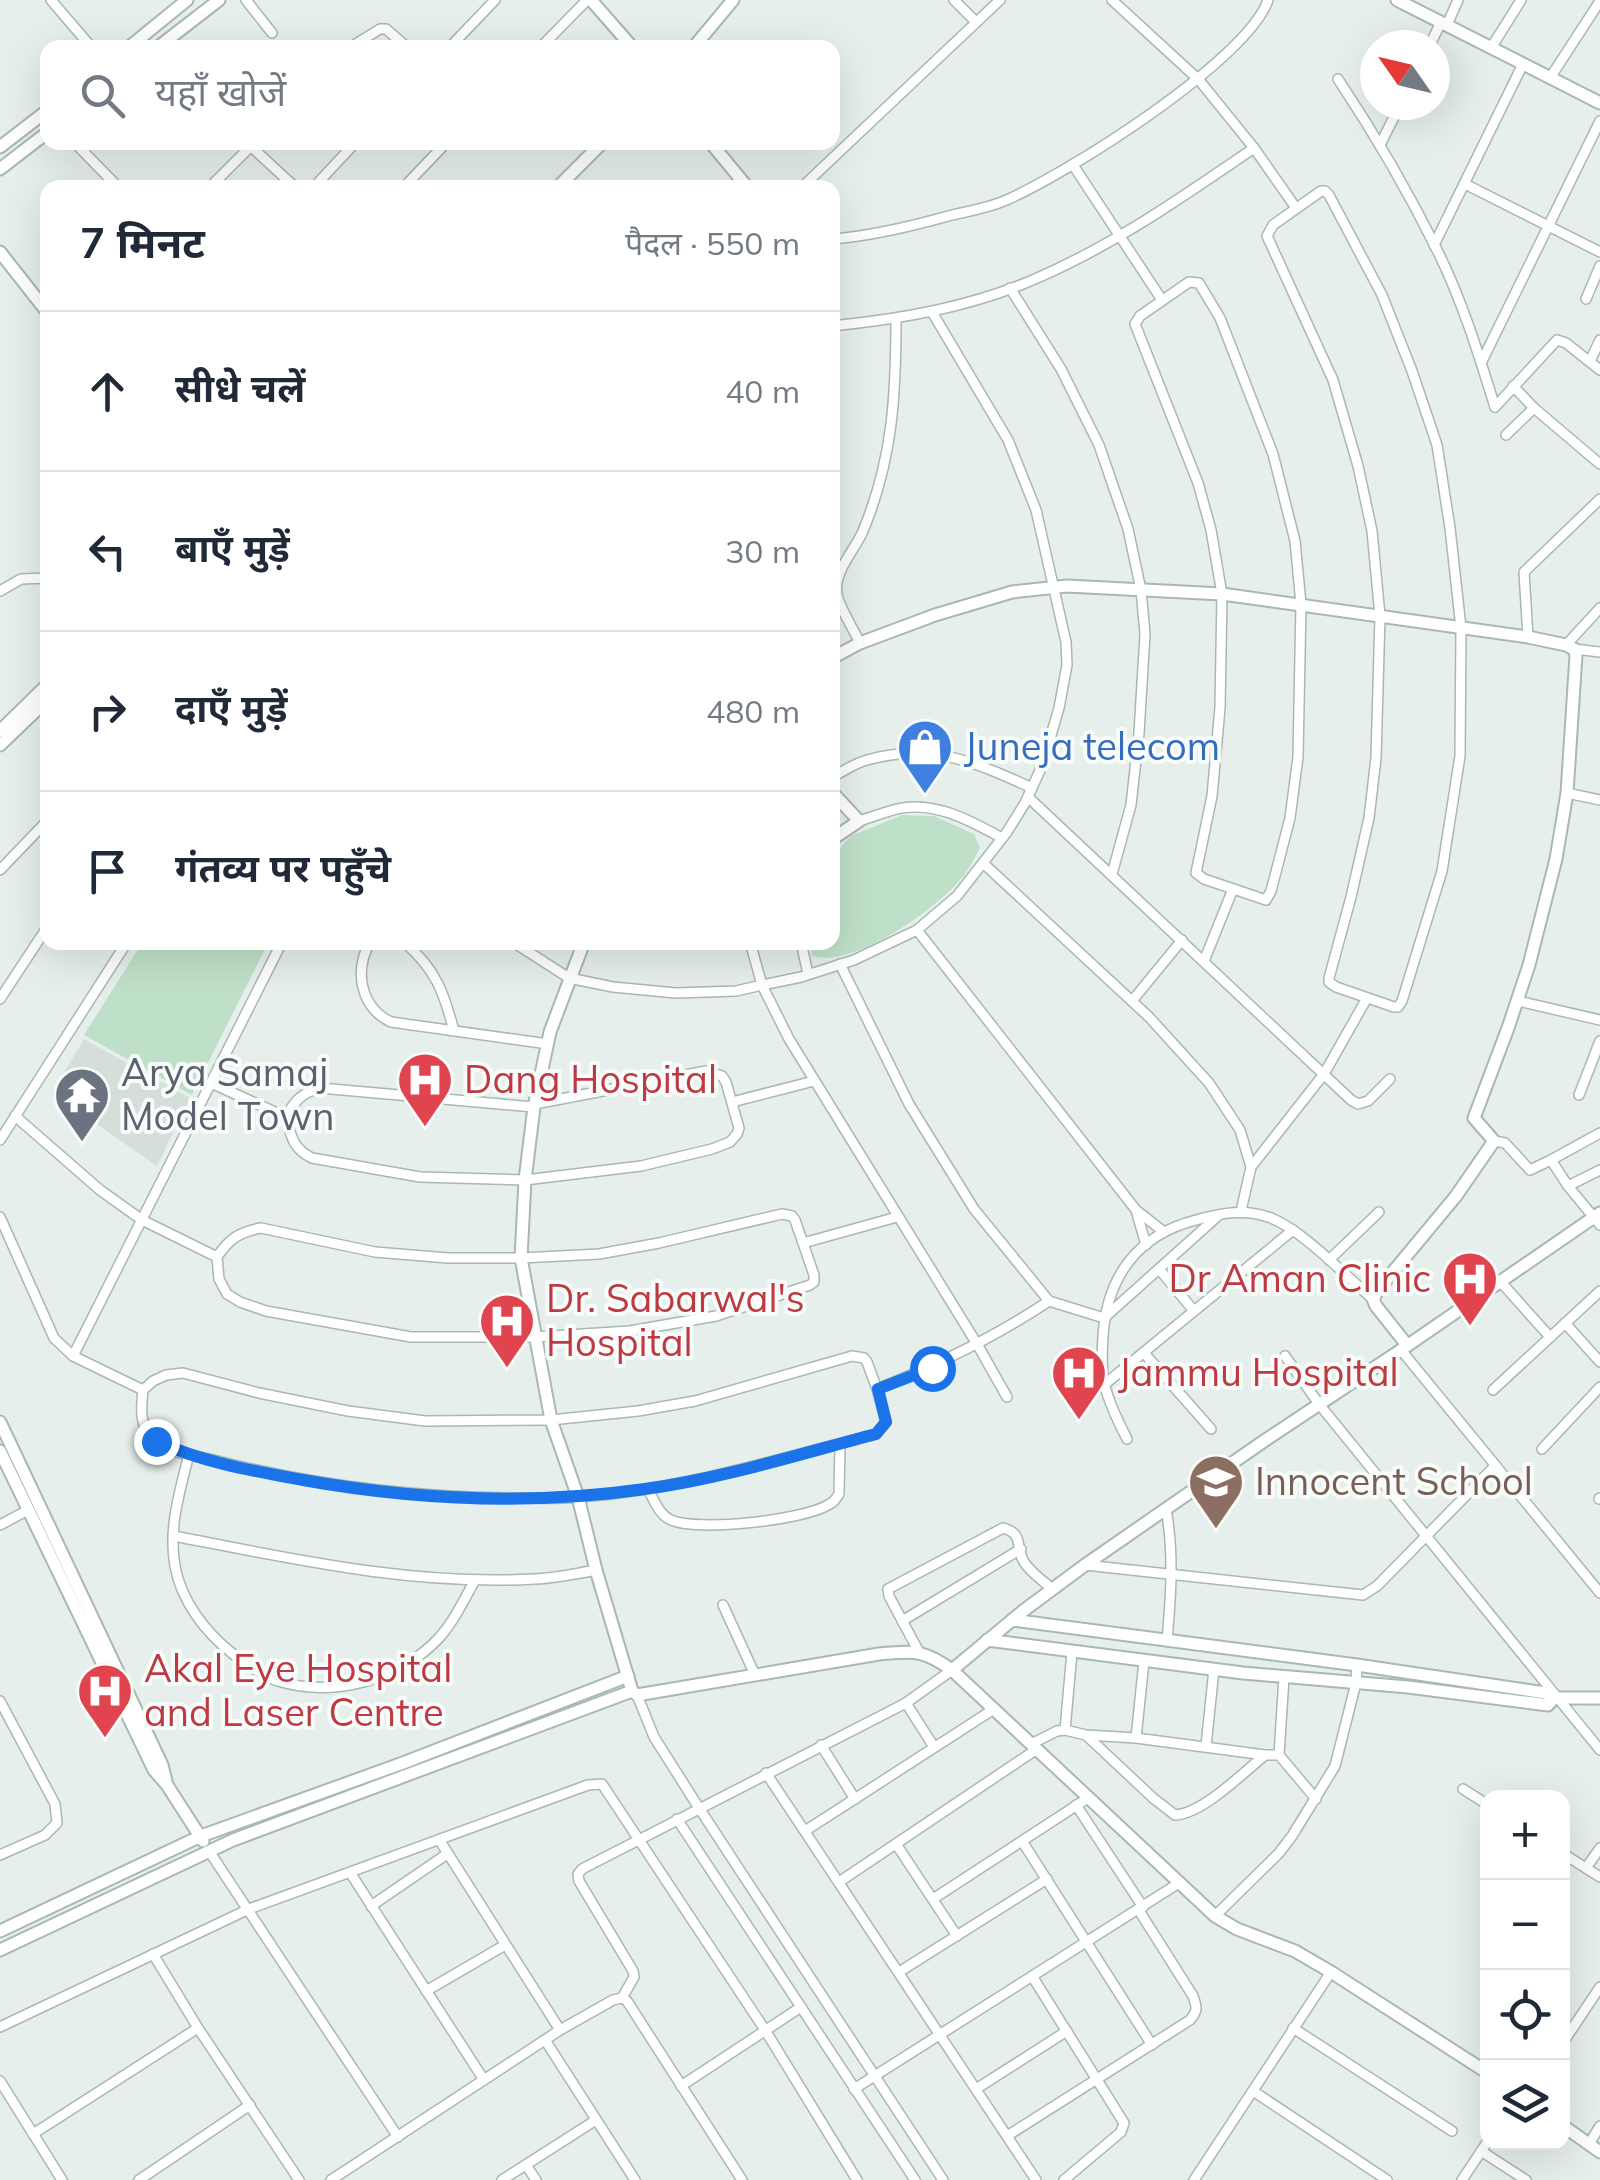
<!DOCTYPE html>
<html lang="hi">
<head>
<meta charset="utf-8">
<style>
  body { margin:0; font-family:Mulish,"Noto Sans Devanagari",sans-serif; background:#f2f2f3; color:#1f2937 }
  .controls { position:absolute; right:30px; bottom:30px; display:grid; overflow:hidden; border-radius:20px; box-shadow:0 10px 40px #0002 }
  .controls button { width:90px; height:90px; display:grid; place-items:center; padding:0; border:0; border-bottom:2px solid #e0e1e3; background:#fff; color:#1f2937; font:50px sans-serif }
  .compass { position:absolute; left:1360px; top:30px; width:90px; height:90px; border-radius:50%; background:#fff; box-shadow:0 10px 40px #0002; rotate:304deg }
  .stop { position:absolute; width:30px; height:30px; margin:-22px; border:8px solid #1a73e8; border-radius:50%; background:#fff }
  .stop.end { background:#1a73e8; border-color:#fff; box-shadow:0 2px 10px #0008 }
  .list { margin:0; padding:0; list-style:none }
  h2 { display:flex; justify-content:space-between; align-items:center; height:130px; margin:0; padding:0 40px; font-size:42px }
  h2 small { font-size:32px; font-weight:400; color:#747a83 }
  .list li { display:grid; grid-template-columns:65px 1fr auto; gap:30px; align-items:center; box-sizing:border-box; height:160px; padding:0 40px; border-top:2px solid #e0e1e3 }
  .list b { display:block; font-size:38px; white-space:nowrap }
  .list em { font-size:32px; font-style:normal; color:#747a83 }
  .icon { flex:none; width:55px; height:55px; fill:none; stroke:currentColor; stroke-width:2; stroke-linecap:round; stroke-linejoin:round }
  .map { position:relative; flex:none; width:1600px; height:2180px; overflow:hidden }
  .search { position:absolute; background:#fff; box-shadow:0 10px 40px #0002; left:40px; top:40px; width:800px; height:110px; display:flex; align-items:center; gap:25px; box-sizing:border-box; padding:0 35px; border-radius:20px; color:#747a83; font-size:38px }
  .panel { position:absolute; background:#fff; box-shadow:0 10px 40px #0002; left:40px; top:180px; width:800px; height:770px; border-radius:20px }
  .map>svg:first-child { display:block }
</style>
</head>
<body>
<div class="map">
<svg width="1600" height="2180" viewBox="0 0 1600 2180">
  <rect width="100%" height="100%" fill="#e6efeb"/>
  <path fill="#d4dfda" d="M84,1039L190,1098L157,1166L52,1093Z"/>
  <g fill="#bfe0c8">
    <path d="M902,815L934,816L974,834L980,848C975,857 970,867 964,875C939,908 853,969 812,956L811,943L832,942L833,856L851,836Z"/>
    <path d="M142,943H268L192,1095L84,1035Z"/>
  </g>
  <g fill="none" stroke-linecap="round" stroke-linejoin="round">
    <g stroke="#a8b8b2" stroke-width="12">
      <g id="minor">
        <path d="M51,0L92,48"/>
        <path d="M246,0L272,33"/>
        <path d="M954,0L976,22"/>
        <path d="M1112,0L1199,80L1254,148L1296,208"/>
        <path d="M1447,25L1458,0"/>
        <path d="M1430,45L1441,22"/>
        <path d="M349,48L380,29H386L408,48"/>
        <path d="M449,48L495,0"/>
        <path d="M540,48L587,0"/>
        <path d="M1491,48L1521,0"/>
        <path d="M1550,78L1600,1"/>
        <path d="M1338,79C1376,136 1409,193 1439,254C1463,303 1479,356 1495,407"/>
        <path d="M74,142L119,188"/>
        <path d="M246,142L296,188"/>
        <path d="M1381,143L1400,105"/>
        <path d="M1073,165L1162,300"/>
        <path d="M1465,184L1600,252"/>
        <path d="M209,188L250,147"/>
        <path d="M313,188L356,142"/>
        <path d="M403,188L447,142"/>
        <path d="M801,188L1000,0"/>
        <path d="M1321,191H1325L1329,195L1382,295L1412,371L1437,445L1450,528L1461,628L1460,756L1442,871L1402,1001L1398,1007H1394L1336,987L1329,982V978L1351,897L1369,818L1376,758L1380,616L1372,531L1358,466L1333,380L1267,236L1273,225Z"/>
        <path d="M832,239C873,236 913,226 952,215C969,211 988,208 1004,201C1064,176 1248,60 1268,0"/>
        <path d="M1434,245L1523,64"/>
        <path d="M1189,282L1199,283L1220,318L1273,454L1295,541L1301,604L1298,757L1290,818L1271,891L1266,900L1204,879L1196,873L1212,796L1220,708L1222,594L1211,530L1198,483L1135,324L1140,316Z"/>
        <path d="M1010,288L1061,369L1099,445L1128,529L1141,590L1145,634L1139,733L1131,805L1112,874"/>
        <path d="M1586,299L1600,266"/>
        <path d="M832,326C901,319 971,307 1035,279C1114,245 1184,196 1254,148"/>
        <path d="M1590,361L1600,340"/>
        <path d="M1481,363L1600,121"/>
        <path d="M1513,386L1534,408L1600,464"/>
        <path d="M1495,407L1557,340L1566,343L1600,370"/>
        <path d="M1506,435L1534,408"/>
        <path d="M0,591L21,579L48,578"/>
        <path d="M1528,637L1524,572L1600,499"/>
        <path d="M860,643C855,632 838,605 837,594C833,572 855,550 863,531C893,459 896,394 896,318"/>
        <path d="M1566,645L1600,608"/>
        <path d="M1574,649L1600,652"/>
        <path d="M832,777C844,771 855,763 867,760C931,742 975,762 1032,788"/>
        <path d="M1567,793L1600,800"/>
        <path d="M1028,797L1351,1100L1358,1104L1368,1101L1390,1079"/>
        <path d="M859,821C872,817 885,812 897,809C934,800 971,821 1002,838"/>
        <path d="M983,863L1149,1017L1209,1083L1240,1130L1251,1167L1241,1211"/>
        <path d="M0,870L48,820"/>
        <path d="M917,930L1136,1210L1164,1232"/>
        <path d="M370,942C354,971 360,1007 391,1022L548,1044"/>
        <path d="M404,942C436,969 444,993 454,1031"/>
        <path d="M513,942L569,978L613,987L676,993L736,991L762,985L801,977L854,960L917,930L957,896L1007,832L1025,803L1042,766L1059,708L1067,665L1066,642L1036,510L1008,440L932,312"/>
        <path d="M750,942L762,985L789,1039L977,1344L1007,1397"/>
        <path d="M801,942L808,974"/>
        <path d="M1204,961L1233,889"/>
        <path d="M840,964L909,1104L974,1209L1049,1301L1104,1318L1219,1215"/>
        <path d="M0,999L48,926"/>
        <path d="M1132,1001L1182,940"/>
        <path d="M1518,1001L1600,1020"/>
        <path d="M211,1083L286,1117"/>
        <path d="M1579,1095L1600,1041"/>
        <path d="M732,1102L814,1081"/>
        <path d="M534,1107L320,1088C302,1093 295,1100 286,1117C291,1136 293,1149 312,1158L420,1177L525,1180L641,1166L712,1149L730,1142L737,1134L739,1128L726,1082L722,1076L706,1071L535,1104"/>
        <path d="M15,1116L100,1190L142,1220L217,1257"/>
        <path d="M1600,1133L1551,1160L1568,1186L1600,1225"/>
        <path d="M0,1140L127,942"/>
        <path d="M1494,1141L1505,1143L1530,1170L1551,1160"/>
        <path d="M1251,1167L1324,1074L1367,998"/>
        <path d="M1568,1186L1600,1170"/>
        <path d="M1136,1210L1146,1245"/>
        <path d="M782,1214L792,1216L795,1220L814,1275V1282L810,1285L716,1316L630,1331L535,1337H411L266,1311L240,1302L227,1294L219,1279L217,1257C229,1239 239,1232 261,1228L375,1252L448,1258H521L599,1254L659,1243Z"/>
        <path d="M0,1217L54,1338L73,1356L143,1390"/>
        <path d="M803,1243L897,1217"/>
        <path d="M1329,1260L1379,1212"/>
        <path d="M1159,1269L1194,1311"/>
        <path d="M1499,1280L1550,1337"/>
        <path d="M1565,1323L1600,1362"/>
        <path d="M1401,1350L1600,1593"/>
        <path d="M1144,1353L1211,1429"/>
        <path d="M73,1356L282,942"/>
        <path d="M852,1356L864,1358L867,1362L877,1389L886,1422L876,1434C778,1459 681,1490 579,1497C559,1499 539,1498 519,1498C417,1498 317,1486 218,1461C198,1456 169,1454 154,1440C139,1426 141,1409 143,1390L153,1381L166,1375L183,1373L259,1393L348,1411L425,1421L551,1420L638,1411L695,1401Z"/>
        <path d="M1285,1356L1319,1404L1600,1750"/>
        <path d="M1105,1384L1293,1230"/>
        <path d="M877,1389C938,1365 995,1337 1049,1301"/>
        <path d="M1493,1390L1600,1291"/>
        <path d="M1127,1439C1118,1421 1108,1401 1104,1382C1101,1366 1102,1351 1103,1336C1107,1277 1137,1235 1196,1220C1221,1213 1246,1208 1271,1218C1305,1232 1344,1275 1373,1299"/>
        <path d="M1542,1449L1600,1387"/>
        <path d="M189,1454C180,1491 168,1528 175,1566C181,1601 206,1633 233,1654C246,1664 262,1676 278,1681C334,1698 399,1680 439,1638C454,1621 464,1600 475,1580"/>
        <path d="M648,1489C654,1500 659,1515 671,1520C698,1532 803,1520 828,1505C835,1501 834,1501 839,1494L840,1444"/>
        <path d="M1599,1499L1600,1498"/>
        <path d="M1166,1509C1174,1553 1171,1596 1167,1640"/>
        <path d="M0,1525L28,1510"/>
        <path d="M174,1536C293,1559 413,1586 535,1579C555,1578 576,1574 596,1570"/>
        <path d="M1085,1565L1363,1595L1377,1586L1495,1466"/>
        <path d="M723,1605L755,1675"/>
        <path d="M902,1621L1021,1549"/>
        <path d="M919,1652L889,1596L888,1589L1003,1528C1024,1534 1015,1545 1023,1560C1028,1571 1044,1581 1052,1589"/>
        <path d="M637,1695L654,1737L699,1808L943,2180"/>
        <path d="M0,1701L55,1804L57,1823L45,1835L0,1855"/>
        <path d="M906,1703L934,1747"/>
        <path d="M1065,1730L1072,1652"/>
        <path d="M1087,1736L1153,1798L1175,1815C1202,1814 1243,1773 1265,1755"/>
        <path d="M1136,1738L1144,1661"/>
        <path d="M1031,1744L1057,1731L1065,1730L1086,1735L1136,1738L1265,1755H1279L1316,1799"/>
        <path d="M821,1745L855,1799"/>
        <path d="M1206,1746L1214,1669"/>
        <path d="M1279,1755L1284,1677"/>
        <path d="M766,1773L1036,2180"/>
        <path d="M1463,1789L1488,1805"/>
        <path d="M1076,1805L1143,1907"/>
        <path d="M677,1819L915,2180"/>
        <path d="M805,1831L994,1709"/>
        <path d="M440,1841L560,2030"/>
        <path d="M1022,1841L1152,2045"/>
        <path d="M896,1844L957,1936"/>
        <path d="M209,1851L398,2137"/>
        <path d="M1562,1853L1600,1877"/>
        <path d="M1586,1868L1600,1848"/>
        <path d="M351,1874L484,2080"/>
        <path d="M839,1882L1037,1749"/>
        <path d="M933,1899L1088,1798"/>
        <path d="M371,1906L447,1854"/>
        <path d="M1215,1916L1279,1853L1292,1836L1335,1766L1356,1683L1357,1665"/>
        <path d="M153,1954L198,2028L299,2180"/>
        <path d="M899,1972L1047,1879"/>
        <path d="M1032,1976L1124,2123L1121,2132L1064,2180"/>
        <path d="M426,1991L505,1945"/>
        <path d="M622,1998L634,1977L633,1971L579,1881L578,1874L582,1869L906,1703L952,1670"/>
        <path d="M0,2027L249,1909L588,1785L602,1784L765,2030L857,2180"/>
        <path d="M1293,2028L1452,2131"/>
        <path d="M545,2040L635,2180"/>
        <path d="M1562,2044L1600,1987"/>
        <path d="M0,2081L62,2180"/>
        <path d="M681,2086L801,2007"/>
        <path d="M854,2089L1179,1883"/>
        <path d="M976,2089L1067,2031"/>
        <path d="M1253,2091L1387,2180"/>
        <path d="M33,2134L198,2028"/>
        <path d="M1007,2136L1190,2020C1198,2011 1197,2007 1193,1996L1138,1909"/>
        <path d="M1589,2144L1600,2126"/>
        <path d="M1481,2151L1526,2180"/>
        <path d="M526,2165L536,2180"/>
        <path d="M139,2180L250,2105"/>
        <path d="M331,2180L560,2030L613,2000L622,1998L627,2001L742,2180"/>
        <path d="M502,2180L596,2120"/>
        <path d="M1194,2180L1331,1972"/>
        <path d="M1462,2180L1488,2141"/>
      </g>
    </g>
    <g stroke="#a8b8b2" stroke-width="15">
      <g id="tertiary">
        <path d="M591,0L633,48"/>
        <path d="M1397,0L1600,103"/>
        <path d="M128,48L187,0"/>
        <path d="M157,48L219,0"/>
        <path d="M693,48L733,0"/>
        <path d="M710,142L748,188"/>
        <path d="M0,147L48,110"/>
        <path d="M0,169L48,132"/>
        <path d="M557,188L603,142"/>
        <path d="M0,252L48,313"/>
        <path d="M832,658L860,643L935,615L1012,592L1067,586L1222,594L1528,637L1566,645L1574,649L1576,655L1567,793L1556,859L1529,965L1508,1028L1474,1118L1494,1141L1456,1196L1378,1290L1373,1299L1376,1306L1407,1345"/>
        <path d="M0,731L48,684"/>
        <path d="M0,745L48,699"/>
        <path d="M832,792L859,821L834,838L832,836"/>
        <path d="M584,942L550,1032L534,1107L525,1180L521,1258L551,1420L578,1497L596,1570L632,1691L637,1695L879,1654C914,1651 923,1649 952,1670L1215,1916L1237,1929L1295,1951L1331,1972L1488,2073"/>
        <path d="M0,1422L162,1765L166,1781"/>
        <path d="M0,1451L154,1770L167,1785L203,1841"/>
        <path d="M1012,1620L1357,1665L1546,1693L1554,1698H1600"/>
        <path d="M987,1640L1243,1673L1408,1687L1548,1705L1554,1698"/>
        <path d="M952,1670L1023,1611L1085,1565L1264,1441L1401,1350L1600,1213"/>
        <path d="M0,1931L201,1836L403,1763L628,1676"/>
        <path d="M0,1950L233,1840L632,1691"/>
        <path d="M1562,2125L1600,2152"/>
      </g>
    </g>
    <use href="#minor" stroke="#fff" stroke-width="9"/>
    <use href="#tertiary" stroke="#fff" stroke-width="11"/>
  </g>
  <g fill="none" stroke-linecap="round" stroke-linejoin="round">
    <path stroke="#1a73e8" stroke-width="12" d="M156,1441C201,1462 254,1471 303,1480C415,1500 532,1505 645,1489C724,1478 800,1454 876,1434L886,1422L878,1389L932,1368"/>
  </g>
  <defs>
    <g id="shop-pin" transform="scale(2.875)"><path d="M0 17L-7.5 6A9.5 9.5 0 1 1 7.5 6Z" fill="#3f7fe0" stroke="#f7fbf9"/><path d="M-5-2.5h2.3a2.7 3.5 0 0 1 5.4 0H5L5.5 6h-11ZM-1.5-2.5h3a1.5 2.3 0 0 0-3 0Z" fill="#fff"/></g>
    <g id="hospital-pin" transform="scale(2.875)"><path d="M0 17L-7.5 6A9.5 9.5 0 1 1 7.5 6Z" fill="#e0444e" stroke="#f7fbf9"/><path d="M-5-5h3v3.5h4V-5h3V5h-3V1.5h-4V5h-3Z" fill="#fff"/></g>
    <g id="temple-pin" transform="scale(2.875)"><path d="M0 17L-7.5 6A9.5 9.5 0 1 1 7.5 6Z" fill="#6b7280" stroke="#f7fbf9"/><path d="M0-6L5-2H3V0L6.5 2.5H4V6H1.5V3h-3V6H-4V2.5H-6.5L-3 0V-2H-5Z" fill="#fff"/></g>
    <g id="school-pin" transform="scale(2.875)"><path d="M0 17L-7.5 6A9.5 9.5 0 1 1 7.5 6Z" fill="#8d6e63" stroke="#f7fbf9"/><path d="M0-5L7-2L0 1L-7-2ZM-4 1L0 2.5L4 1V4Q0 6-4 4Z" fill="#fff"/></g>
  </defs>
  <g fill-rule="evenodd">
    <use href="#shop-pin" x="925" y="747"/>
    <use href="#hospital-pin" x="425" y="1080"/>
    <use href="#temple-pin" x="82" y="1095"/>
    <use href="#hospital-pin" x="1470" y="1279"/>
    <use href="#hospital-pin" x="507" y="1321"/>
    <use href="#hospital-pin" x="1079" y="1373"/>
    <use href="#school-pin" x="1216" y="1482"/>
    <use href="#hospital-pin" x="105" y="1691"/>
  </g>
  <g text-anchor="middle" stroke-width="8" stroke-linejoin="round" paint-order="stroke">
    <g font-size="38" fill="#366cbe" stroke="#f7fbf9" text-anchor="start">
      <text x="964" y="760">Juneja telecom</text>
    </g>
    <g font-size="38" fill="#5b616d" stroke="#f7fbf9" text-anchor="start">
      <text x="121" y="1086">Arya Samaj<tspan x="121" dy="44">Model Town</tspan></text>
    </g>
    <g font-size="38" fill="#be3a42" stroke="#f7fbf9" text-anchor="start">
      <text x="464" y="1093">Dang Hospital</text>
      <text x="1431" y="1292" text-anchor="end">Dr Aman Clinic</text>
      <text x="546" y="1312">Dr. Sabarwal's<tspan x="546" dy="44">Hospital</tspan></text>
      <text x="1118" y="1386">Jammu Hospital</text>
      <text x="144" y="1682">Akal Eye Hospital<tspan x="144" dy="44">and Laser Centre</tspan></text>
    </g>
    <g font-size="38" fill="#785e54" stroke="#f7fbf9" text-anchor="start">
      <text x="1255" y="1495">Innocent School</text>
    </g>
  </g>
</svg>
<div class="controls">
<button>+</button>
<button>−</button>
<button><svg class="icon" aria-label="locate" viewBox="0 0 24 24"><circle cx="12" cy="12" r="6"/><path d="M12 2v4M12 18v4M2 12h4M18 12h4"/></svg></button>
<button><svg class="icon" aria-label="layers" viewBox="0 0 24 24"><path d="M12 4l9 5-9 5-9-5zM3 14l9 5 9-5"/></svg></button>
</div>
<svg class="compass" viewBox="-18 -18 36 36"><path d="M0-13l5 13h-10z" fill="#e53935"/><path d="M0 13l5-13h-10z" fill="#747a83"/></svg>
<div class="stop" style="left:932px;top:1368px"></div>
<div class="stop end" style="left:156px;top:1441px"></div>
<div class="search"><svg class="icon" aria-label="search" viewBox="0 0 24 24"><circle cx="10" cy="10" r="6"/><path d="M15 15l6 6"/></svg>यहाँ खोजें</div>
<section class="panel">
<h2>7 मिनट<small>पैदल · 550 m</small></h2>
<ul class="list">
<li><svg class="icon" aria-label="ahead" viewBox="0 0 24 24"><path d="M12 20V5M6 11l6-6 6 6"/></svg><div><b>सीधे चलें</b></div><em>40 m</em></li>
<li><svg class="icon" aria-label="left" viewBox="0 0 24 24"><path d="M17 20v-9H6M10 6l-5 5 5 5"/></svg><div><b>बाएँ मुड़ें</b></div><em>30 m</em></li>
<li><svg class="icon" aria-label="right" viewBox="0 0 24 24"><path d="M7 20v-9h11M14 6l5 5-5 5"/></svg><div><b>दाएँ मुड़ें</b></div><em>480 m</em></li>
<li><svg class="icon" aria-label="arrive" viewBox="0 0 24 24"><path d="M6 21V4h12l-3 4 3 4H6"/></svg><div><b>गंतव्य पर पहुँचे</b></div></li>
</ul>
</section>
</div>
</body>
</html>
